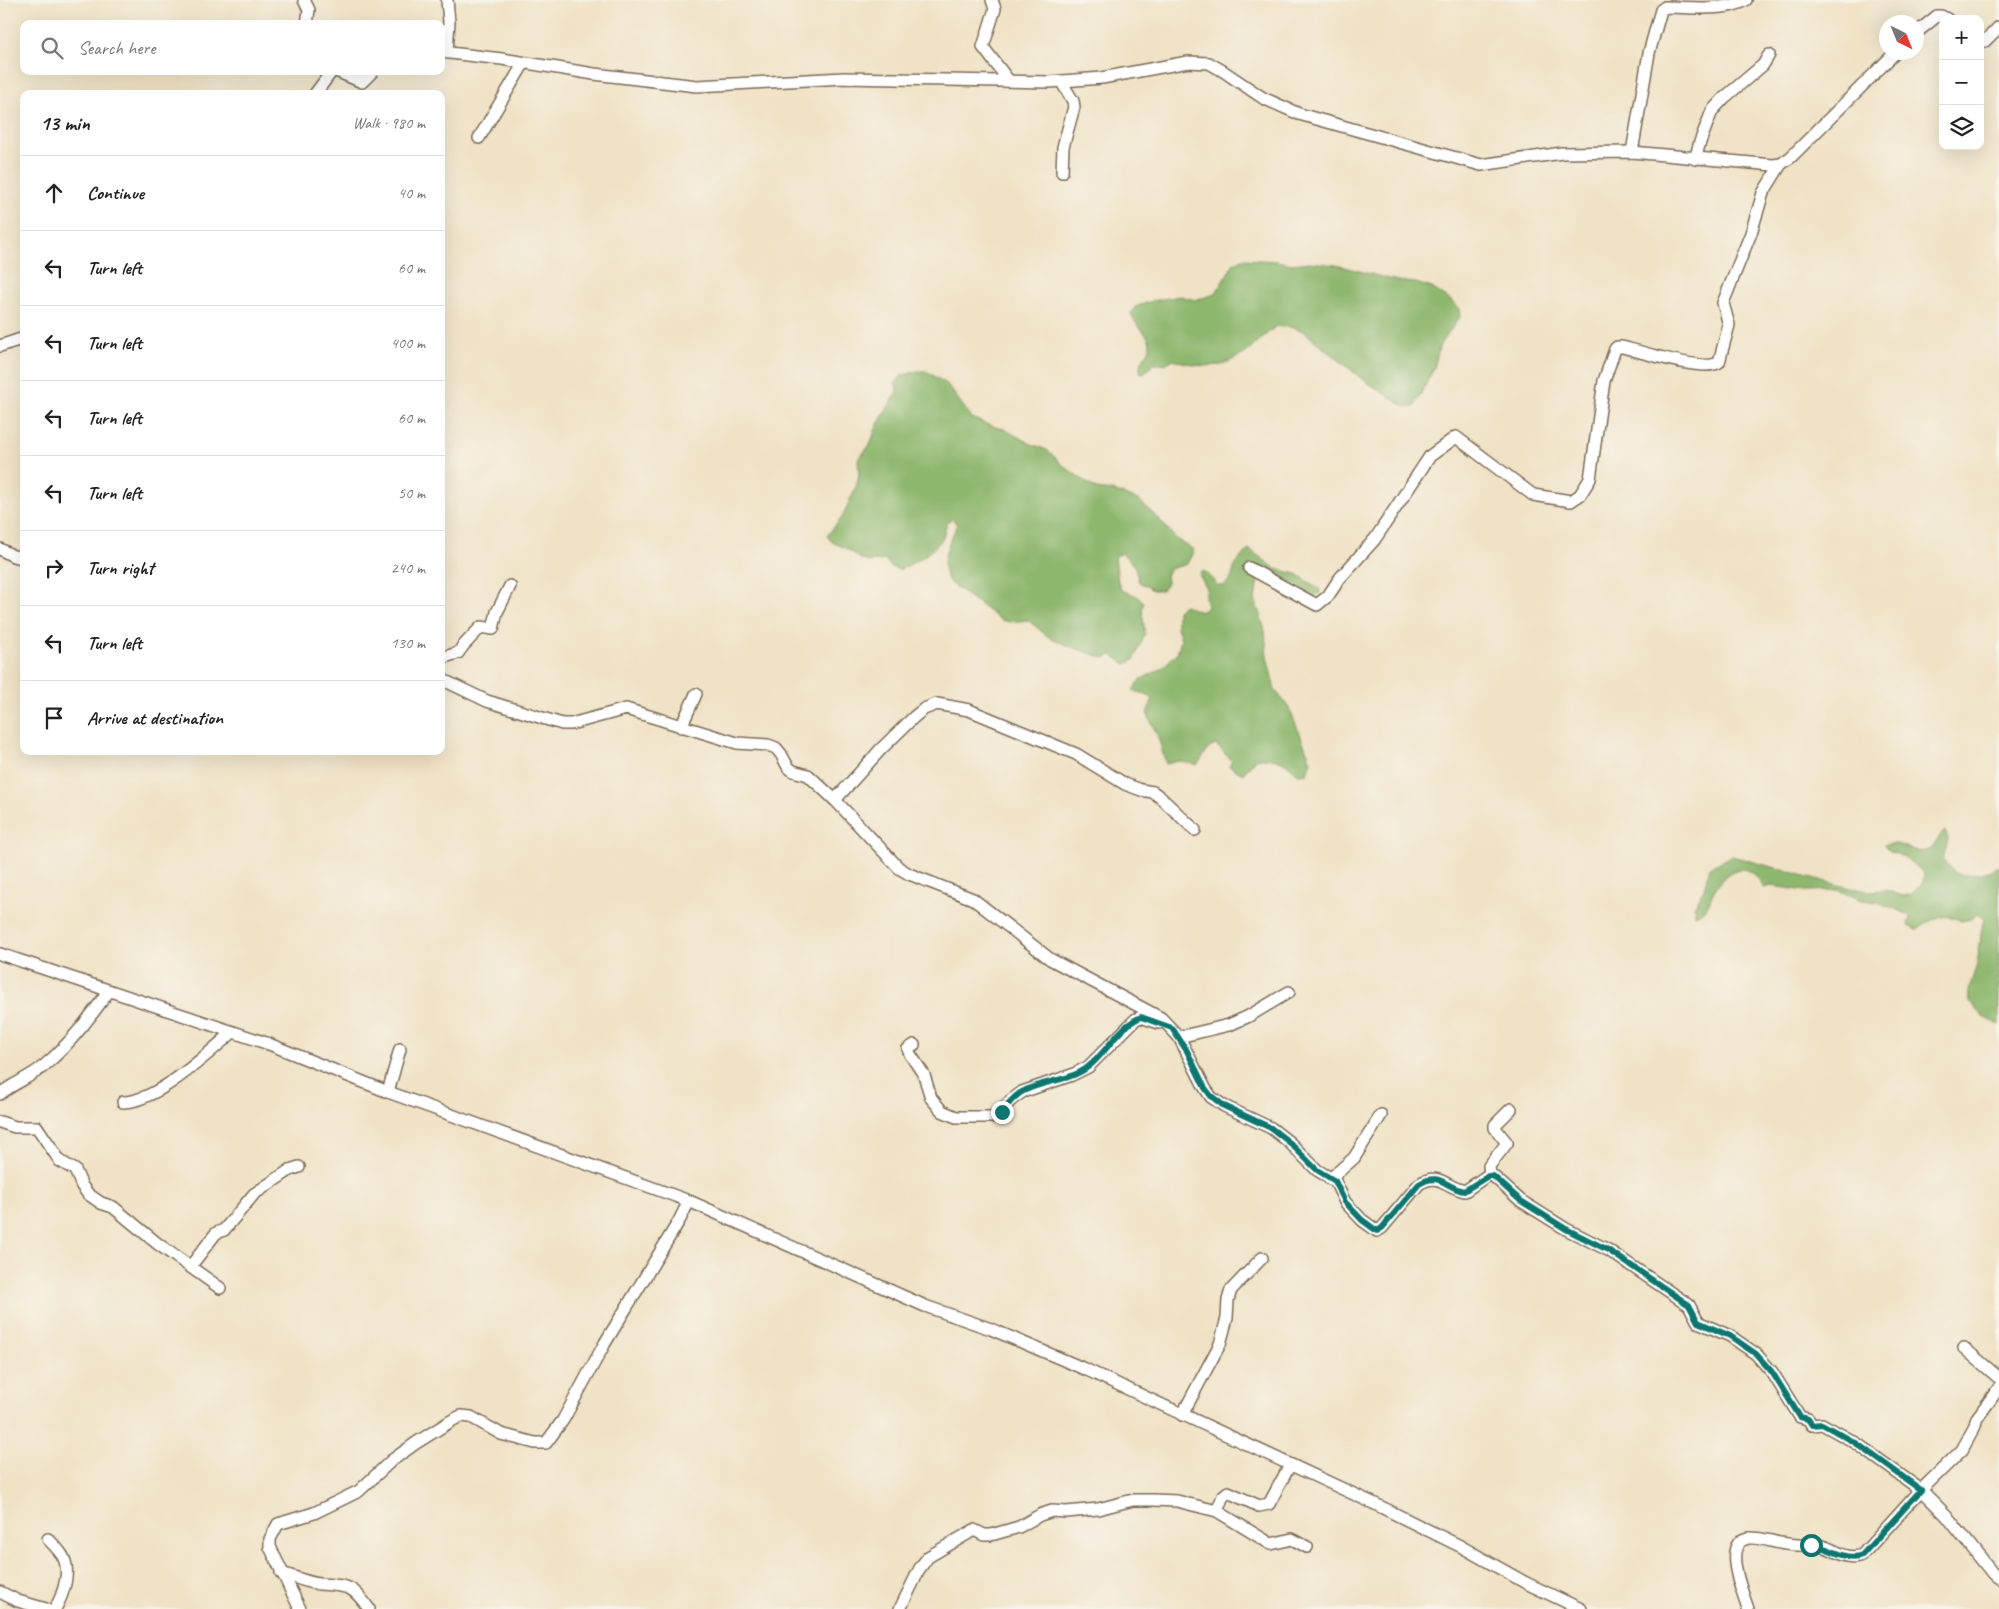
<!DOCTYPE html>
<html lang="en">
<head>
<meta charset="utf-8">
<style>
  body { margin:0; font-family:Caveat,sans-serif; background:#f2f2f2; color:#222 }
  .controls { position:absolute; right:15px; top:15px; display:grid; overflow:hidden; border-radius:10px; box-shadow:0 5px 20px #0002 }
  .controls button { width:45px; height:45px; display:grid; place-items:center; padding:0; border:0; border-bottom:1px solid #e0e0e0; background:#fff; color:#222; font:25px sans-serif }
  .compass { position:absolute; left:1879px; top:15px; width:45px; height:45px; border-radius:50%; background:#fff; box-shadow:0 5px 20px #0002; rotate:137deg }
  .stop { position:absolute; width:15px; height:15px; margin:-11px; border:4px solid #0f766e; border-radius:50%; background:#fff }
  .stop.end { background:#0f766e; border-color:#fff; box-shadow:0 1px 5px #0008 }
  .list { margin:0; padding:0; list-style:none }
  h2 { display:flex; justify-content:space-between; align-items:center; height:65px; margin:0; padding:0 20px; font-size:21px }
  h2 small { font-size:16px; font-weight:400; color:#767676 }
  .list li { display:grid; grid-template-columns:32px 1fr auto; gap:15px; align-items:center; box-sizing:border-box; height:75px; padding:0 20px; border-top:1px solid #e0e0e0 }
  .list b { display:block; font-size:19px; white-space:nowrap }
  .list em { font-size:16px; font-style:normal; color:#767676 }
  .icon { flex:none; width:28px; height:28px; fill:none; stroke:currentColor; stroke-width:2; stroke-linecap:round; stroke-linejoin:round }
  .map { position:relative; flex:none; width:1999px; height:1609px; overflow:hidden }
  .search { position:absolute; background:#fff; box-shadow:0 5px 20px #0002; left:20px; top:20px; width:425px; height:55px; display:flex; align-items:center; gap:12px; box-sizing:border-box; padding:0 18px; border-radius:10px; color:#767676; font-size:19px }
  .panel { position:absolute; background:#fff; box-shadow:0 5px 20px #0002; left:20px; top:90px; width:425px; height:665px; border-radius:10px }
  .map>svg:first-child { display:block }
</style>
</head>
<body>
<div class="map">
<svg width="1999" height="1609" viewBox="0 0 1999 1609">
  <rect width="100%" height="100%" fill="#f7f3e8"/>
  <filter id="ink" filterUnits="userSpaceOnUse"><feTurbulence type="fractalNoise" baseFrequency=".02" numOctaves="2"/><feDisplacementMap in="SourceGraphic" scale="10" xChannelSelector="R" yChannelSelector="G"/><feConvolveMatrix kernelMatrix="1 2 1 2 8 2 1 2 1" color-interpolation-filters="sRGB"/></filter>
  <filter id="wash" filterUnits="userSpaceOnUse"><feTurbulence type="fractalNoise" baseFrequency=".0096" numOctaves="4" result="noise"/><feDisplacementMap in="SourceGraphic" scale="20" xChannelSelector="R" yChannelSelector="G"/><feGaussianBlur stdDeviation="1.12" result="paint"/><feColorMatrix in="noise" values="0 0 0 0 0 0 0 0 0 0 0 0 0 0 0 0 0 1.4 0 .05"/><feComposite in="paint" operator="in"/></filter>
  <g filter="url(#wash)">
    <rect width="100%" height="100%" fill="#f0e2c5"/>
    <g fill="#8eb76e" stroke="#647046">
      <path d="M1243,259L1275,261L1292,264L1309,262L1336,265L1398,281L1416,283L1432,288L1454,303L1459,309L1460,317L1440,344L1434,368L1414,407H1406L1399,403L1361,378L1303,331L1295,328L1276,326L1244,354L1222,365L1203,366L1172,360L1165,364H1154L1145,372L1141,373C1136,361 1151,355 1150,344C1149,333 1135,326 1131,314L1135,307L1152,301L1180,296L1196,300L1215,294L1234,263Z"/>
      <path d="M917,371H926L947,384L972,418L988,425L1004,429L1029,443L1047,450L1065,467L1096,489L1113,491L1138,500L1159,519L1176,539L1194,550L1187,564L1170,569L1166,575L1167,583L1162,590H1153L1139,582L1134,565L1122,553L1115,556L1118,582L1121,590L1137,596L1144,602L1142,609L1145,634L1134,660L1126,664L1112,655L1104,658L1069,646L1047,636L1028,620L1010,622L1001,620L950,583C936,566 950,542 957,525L952,518C943,525 947,530 942,539C932,553 914,563 899,570L891,567L886,560L869,562L861,559L847,549L832,542L827,536L843,516L857,484L859,475L858,459L870,445L876,428L897,391L896,383L901,376Z"/>
      <path d="M1249,549L1276,569L1297,574L1319,589L1320,593L1312,596L1302,588L1263,570L1259,572L1255,599L1265,631L1267,657L1275,690L1289,708L1311,761L1307,773L1298,774C1282,759 1277,756 1255,759L1243,774L1229,766L1232,761L1216,745L1209,748L1197,765L1179,761L1166,764L1158,737L1147,713L1153,698L1133,690L1141,679L1161,669L1177,653L1181,639L1177,627V610L1184,605L1200,612L1207,608L1205,596L1207,588L1199,575L1202,571L1206,572L1217,585L1224,586L1232,577L1235,564Z"/>
      <path d="M1945,831L1948,839L1943,860C1947,864 1952,872 1959,874C1970,877 1989,872 1999,866V1025L1983,1017L1969,1002C1967,986 1976,974 1978,957C1981,943 1980,933 1984,919L1977,914L1971,919L1961,921C1944,911 1932,920 1917,930L1908,926L1910,917L1907,914L1878,902L1862,900L1838,890L1806,891L1772,886L1764,888C1761,884 1759,878 1755,875C1739,860 1722,876 1714,891C1710,897 1709,907 1702,912C1700,913 1697,914 1695,915L1694,906L1703,892L1710,867L1732,856L1842,886L1868,891L1886,890L1903,896L1912,894L1923,882L1924,873L1905,858L1890,851L1884,845C1888,844 1892,843 1896,844C1906,846 1920,856 1930,849C1937,844 1938,836 1945,831Z"/>
    </g>
  </g>
  <g filter="url(#ink)">
    <g fill="none" stroke-linecap="round" stroke-linejoin="round">
      <g stroke="#7a6a58" stroke-width="14">
        <g id="minor">
          <path d="M304,0L309,10L307,24"/>
          <path d="M992,0L995,9L983,47L1009,81"/>
          <path d="M1916,33L1937,16H1941L1947,19"/>
          <path d="M1980,42L1985,41L1999,27"/>
          <path d="M441,52L502,59L594,74L697,86L844,78L1049,82L1102,78L1188,62L1209,63L1223,71L1263,98L1299,114L1481,165L1562,153L1632,152L1773,165L1781,164L1791,157L1896,52"/>
          <path d="M447,52L449,22L447,0"/>
          <path d="M336,71L362,82L373,71"/>
          <path d="M1061,81L1073,101L1074,107L1063,147L1062,172"/>
          <path d="M315,94L332,71"/>
          <path d="M479,138L524,63"/>
          <path d="M1632,152L1649,53L1661,10L1665,7C1689,7 1726,12 1746,0"/>
          <path d="M1695,159L1700,142L1712,111L1724,98L1763,65L1769,55"/>
          <path d="M0,346L24,338"/>
          <path d="M0,549L13,556L24,558"/>
          <path d="M1249,568L1317,605L1328,596L1340,578L1375,539L1430,456L1456,437L1533,495L1571,501L1580,495L1590,479L1604,381L1615,349L1617,347H1622C1639,351 1707,373 1719,362L1729,325L1723,303L1751,233L1763,193L1781,164"/>
          <path d="M441,658L458,653L463,646L481,627L493,629L497,612L510,586"/>
          <path d="M441,679L487,701L562,724H571L626,709L737,743L768,745L776,748L781,754L788,767L793,771L808,775L835,800L899,868L909,874L973,899L1050,959L1161,1018L1179,1037L1205,1088L1211,1097L1224,1106L1271,1128L1289,1142L1317,1170L1335,1181L1345,1202L1362,1220L1377,1231L1382,1228L1419,1184C1439,1171 1446,1188 1465,1191L1488,1175L1493,1176L1521,1201L1566,1229L1608,1250L1689,1305L1698,1322L1730,1336L1756,1354L1772,1372L1800,1417L1808,1419L1812,1425L1822,1424L1856,1443L1921,1490L1946,1515L1993,1574L1999,1578"/>
          <path d="M681,727L696,694"/>
          <path d="M835,800L881,749L914,717L924,709L937,704L969,710L1076,754L1125,784L1141,790L1153,792L1160,797L1195,830"/>
          <path d="M0,954L269,1044L388,1092L689,1201L925,1306L991,1329L1087,1370L1373,1503L1460,1546L1526,1583L1581,1609"/>
          <path d="M1179,1037L1229,1025L1249,1016L1289,992"/>
          <path d="M914,1045L908,1049L910,1054L924,1075L931,1098L942,1111L956,1117H991L999,1115L1010,1101L1022,1092L1072,1075L1088,1067L1136,1019L1141,1017L1159,1023"/>
          <path d="M388,1092L400,1049"/>
          <path d="M0,1094C14,1083 31,1077 45,1065C71,1043 90,1017 109,991"/>
          <path d="M123,1102C158,1101 206,1055 233,1032"/>
          <path d="M0,1122L15,1127H37L60,1161L75,1170L82,1186L88,1194L101,1203L113,1207L158,1244L220,1288"/>
          <path d="M1490,1175L1489,1166L1507,1143L1495,1128V1125L1511,1109"/>
          <path d="M1330,1179L1354,1158L1381,1115"/>
          <path d="M190,1267L216,1233L224,1230L254,1194L290,1170L299,1167"/>
          <path d="M1964,1348L1999,1378"/>
          <path d="M1182,1415L1220,1344L1227,1318L1228,1300L1231,1290L1262,1258"/>
          <path d="M1217,1511L1223,1496L1228,1492L1259,1506L1269,1504L1290,1465"/>
          <path d="M48,1539C53,1544 58,1549 62,1555C72,1570 63,1595 55,1609"/>
          <path d="M281,1573C293,1576 307,1583 320,1584C347,1586 352,1584 369,1609"/>
          <path d="M0,1592L18,1601L46,1609"/>
          <path d="M300,1609L270,1547V1539L278,1524L314,1513L359,1491L391,1461L416,1443L451,1421L461,1416L471,1417L501,1434L535,1443H546L563,1420L605,1343L679,1221L689,1201"/>
          <path d="M900,1609L920,1568L928,1557L974,1530L984,1535H991L1019,1527L1040,1515L1052,1511L1066,1512L1098,1509L1133,1500H1153L1177,1501L1217,1511L1271,1544L1292,1539L1307,1547"/>
          <path d="M1748,1609C1743,1593 1720,1541 1749,1538C1759,1537 1770,1541 1780,1543C1786,1544 1793,1545 1799,1545C1807,1546 1815,1544 1822,1546C1837,1550 1846,1561 1862,1555L1921,1490L1962,1450L1974,1428L1977,1418L1999,1388"/>
        </g>
      </g>
      <use href="#minor" stroke="#fff" stroke-width="11"/>
    </g>
  </g>
  <g fill="none" stroke-linecap="round" stroke-linejoin="round" filter="url(#ink)">
    <path stroke="#0f766e" stroke-width="6" d="M1002,1112C1007,1105 1013,1098 1020,1093C1041,1080 1069,1082 1088,1067C1107,1052 1119,1026 1141,1017L1172,1028L1187,1051L1205,1088L1211,1096L1224,1106L1271,1128L1289,1142L1317,1170L1335,1181L1345,1202L1362,1220L1377,1231L1382,1228L1419,1184C1440,1171 1446,1188 1464,1191L1488,1176H1493L1521,1201L1566,1229L1608,1250L1689,1305L1698,1322L1730,1336L1756,1354L1772,1372L1800,1417L1808,1419L1812,1425L1822,1424L1856,1443L1921,1490L1862,1555C1845,1562 1829,1546 1811,1545"/>
  </g>
</svg>
<div class="controls">
<button>+</button>
<button>−</button>
<button><svg class="icon" aria-label="layers" viewBox="0 0 24 24"><path d="M12 4l9 5-9 5-9-5zM3 14l9 5 9-5"/></svg></button>
</div>
<svg class="compass" viewBox="-18 -18 36 36"><path d="M0-13l5 13h-10z" fill="#e53935"/><path d="M0 13l5-13h-10z" fill="#767676"/></svg>
<div class="stop" style="left:1811px;top:1545px"></div>
<div class="stop end" style="left:1002px;top:1112px"></div>
<div class="search"><svg class="icon" aria-label="search" viewBox="0 0 24 24"><circle cx="10" cy="10" r="6"/><path d="M15 15l6 6"/></svg>Search here</div>
<section class="panel">
<h2>13 min<small>Walk · 980 m</small></h2>
<ul class="list">
<li><svg class="icon" aria-label="ahead" viewBox="0 0 24 24"><path d="M12 20V5M6 11l6-6 6 6"/></svg><div><b>Continue</b></div><em>40 m</em></li>
<li><svg class="icon" aria-label="left" viewBox="0 0 24 24"><path d="M17 20v-9H6M10 6l-5 5 5 5"/></svg><div><b>Turn left</b></div><em>60 m</em></li>
<li><svg class="icon" aria-label="left" viewBox="0 0 24 24"><path d="M17 20v-9H6M10 6l-5 5 5 5"/></svg><div><b>Turn left</b></div><em>400 m</em></li>
<li><svg class="icon" aria-label="left" viewBox="0 0 24 24"><path d="M17 20v-9H6M10 6l-5 5 5 5"/></svg><div><b>Turn left</b></div><em>60 m</em></li>
<li><svg class="icon" aria-label="left" viewBox="0 0 24 24"><path d="M17 20v-9H6M10 6l-5 5 5 5"/></svg><div><b>Turn left</b></div><em>50 m</em></li>
<li><svg class="icon" aria-label="right" viewBox="0 0 24 24"><path d="M7 20v-9h11M14 6l5 5-5 5"/></svg><div><b>Turn right</b></div><em>240 m</em></li>
<li><svg class="icon" aria-label="left" viewBox="0 0 24 24"><path d="M17 20v-9H6M10 6l-5 5 5 5"/></svg><div><b>Turn left</b></div><em>130 m</em></li>
<li><svg class="icon" aria-label="arrive" viewBox="0 0 24 24"><path d="M6 21V4h12l-3 4 3 4H6"/></svg><div><b>Arrive at destination</b></div></li>
</ul>
</section>
</div>
</body>
</html>
